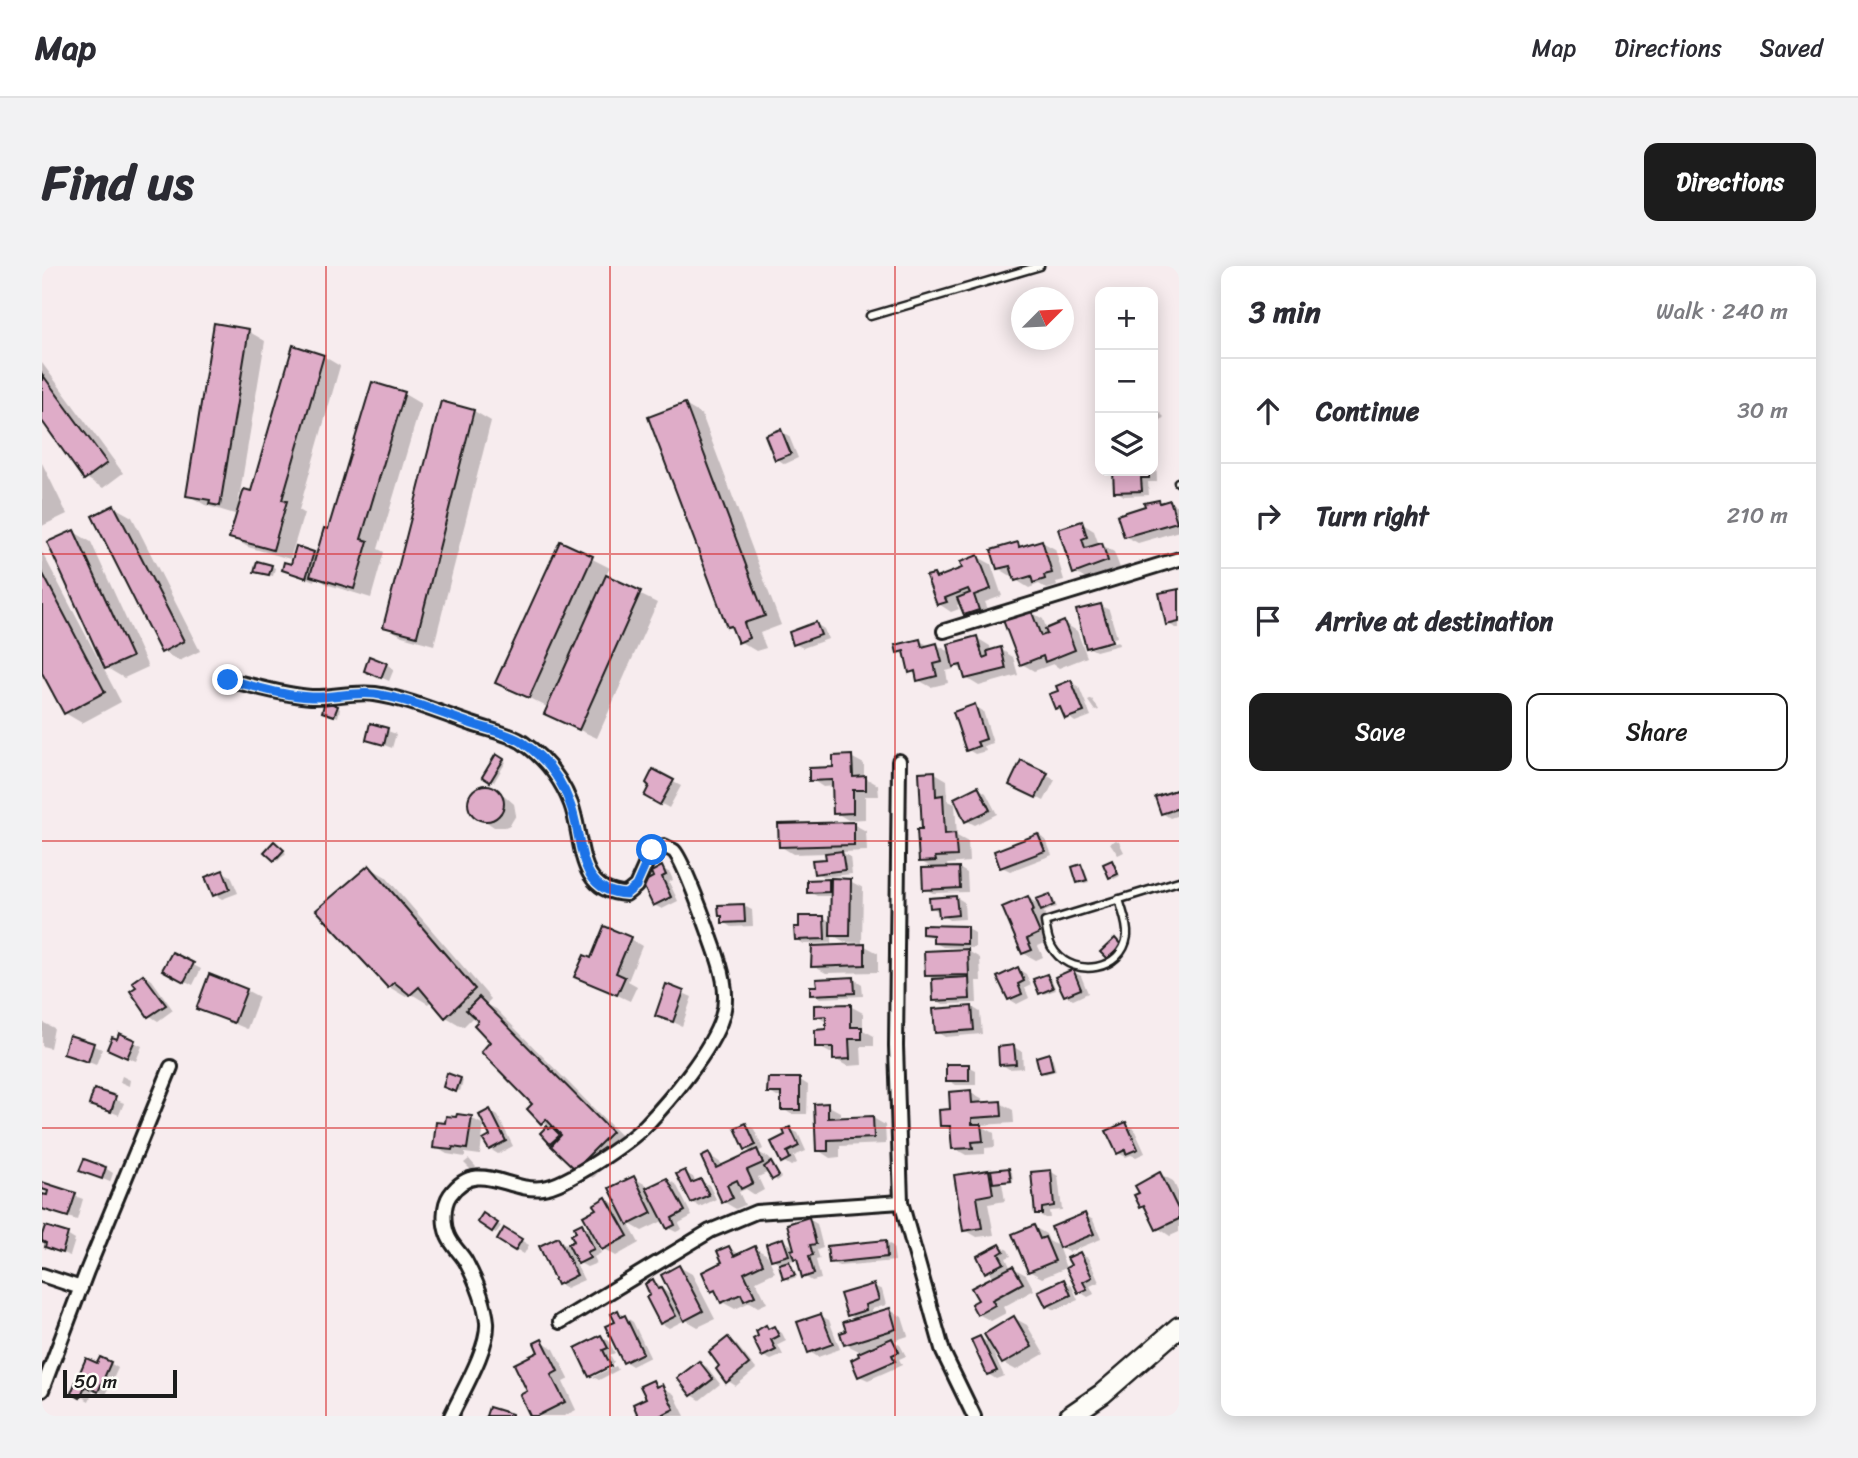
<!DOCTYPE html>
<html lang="en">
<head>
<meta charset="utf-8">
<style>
  body { margin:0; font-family:Sriracha,sans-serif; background:#f2f2f3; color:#2b2b33 }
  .controls { position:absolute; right:21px; top:21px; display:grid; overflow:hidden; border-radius:14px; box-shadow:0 4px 18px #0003 }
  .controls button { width:63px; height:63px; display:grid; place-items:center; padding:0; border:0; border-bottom:2px solid #e1e1e2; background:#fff; color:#2b2b33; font:35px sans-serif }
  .compass { position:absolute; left:969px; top:21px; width:63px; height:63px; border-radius:50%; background:#fff; box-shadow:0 4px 18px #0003; rotate:66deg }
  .scale { position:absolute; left:21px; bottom:18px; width:114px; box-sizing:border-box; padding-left:7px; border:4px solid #1c1c1c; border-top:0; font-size:19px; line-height:24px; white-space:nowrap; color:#1c1c1c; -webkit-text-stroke:5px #fdfcf7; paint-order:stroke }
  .stop { position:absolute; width:21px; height:21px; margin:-16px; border:5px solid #1a73e8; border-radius:50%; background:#fff }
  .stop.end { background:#1a73e8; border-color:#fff; box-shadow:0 2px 7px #0008 }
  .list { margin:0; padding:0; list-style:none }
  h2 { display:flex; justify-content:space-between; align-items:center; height:91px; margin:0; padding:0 28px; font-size:30px }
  h2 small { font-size:23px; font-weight:400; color:#7c7c81 }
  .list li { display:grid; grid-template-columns:46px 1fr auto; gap:21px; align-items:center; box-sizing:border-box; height:105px; padding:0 28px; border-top:2px solid #e1e1e2 }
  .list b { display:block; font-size:26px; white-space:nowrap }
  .list em { font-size:23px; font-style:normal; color:#7c7c81 }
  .actions { display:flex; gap:14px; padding:21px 28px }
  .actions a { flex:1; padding:16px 0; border:2px solid #1c1c1c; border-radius:14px; text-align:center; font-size:24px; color:#1c1c1c }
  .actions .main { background:#1c1c1c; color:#fff }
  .icon { flex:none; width:38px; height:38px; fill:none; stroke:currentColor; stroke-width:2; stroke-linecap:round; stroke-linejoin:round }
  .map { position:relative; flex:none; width:1137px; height:1150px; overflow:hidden; border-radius:14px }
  header { display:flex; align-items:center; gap:42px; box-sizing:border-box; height:98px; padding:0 35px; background:#fff; border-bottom:2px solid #e1e1e2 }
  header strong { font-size:33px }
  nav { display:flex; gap:38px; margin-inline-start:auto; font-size:24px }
  .intro { display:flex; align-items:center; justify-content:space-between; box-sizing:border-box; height:168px; padding:0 42px }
  h1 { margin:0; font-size:49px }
  .button { padding:18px 32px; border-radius:14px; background:#1c1c1c; color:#fff; font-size:24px; font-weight:700 }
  main { display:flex; gap:42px; padding:0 42px }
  aside { flex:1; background:#fff; border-radius:14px; box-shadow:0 4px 18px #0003 }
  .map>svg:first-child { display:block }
</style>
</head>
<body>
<header>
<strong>Map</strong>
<nav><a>Map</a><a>Directions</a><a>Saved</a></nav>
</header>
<div class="intro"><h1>Find us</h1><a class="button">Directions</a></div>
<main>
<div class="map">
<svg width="1137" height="1150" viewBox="0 0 1137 1150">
  <rect width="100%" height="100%" fill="#f7ecee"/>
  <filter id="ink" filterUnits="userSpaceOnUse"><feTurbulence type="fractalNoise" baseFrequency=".0143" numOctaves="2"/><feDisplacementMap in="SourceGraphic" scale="14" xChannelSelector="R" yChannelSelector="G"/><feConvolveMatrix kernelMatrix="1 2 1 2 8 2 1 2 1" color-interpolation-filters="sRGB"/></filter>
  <g filter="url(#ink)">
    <g fill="#0003">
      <path d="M206,65L223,75L196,239H199L210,227L281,90L298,100L257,244L262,247L248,293L206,281L189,271L196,249L163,239L146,229Z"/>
      <path d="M0,97L81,207L61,222L44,212L0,152Z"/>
      <path d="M362,128L379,138L336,283L342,286L329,332L287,319L273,311L272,315L242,303L271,287L275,290Z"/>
      <path d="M400,137L432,145L449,155L392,379L360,370L343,360Z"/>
      <path d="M643,139L660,149L739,359L718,367L724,382L714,385L697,375L692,363L687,360Z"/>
      <path d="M1111,140L1122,151L1111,162Z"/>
      <path d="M739,165L747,170L756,192L743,198L735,193Z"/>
      <path d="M1111,185L1114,187L1115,216H1106L1107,229L1082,230L1074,225L1073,205H1111Z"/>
      <path d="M0,197L25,248L0,260Z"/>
      <path d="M1116,235L1121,238L1128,236L1137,241V265L1096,277L1083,270Z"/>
      <path d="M72,241L90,251L158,385L137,395L120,385Z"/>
      <path d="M1039,257L1052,265L1057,279H1060L1072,286L1078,302L1045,314L1032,306Z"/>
      <path d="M32,266L49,276L106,401L82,412L65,402L7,277Z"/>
      <path d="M1000,276L1013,283L1022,314L1014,316L1015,320L1005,323L997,318L987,322L974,314L972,309L969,310L956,302L976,278L982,281Z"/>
      <path d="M519,277L568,302L563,311L615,337L555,472L522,457L507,442L455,416Z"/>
      <path d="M0,286L79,436L40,457L23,447L0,403Z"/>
      <path d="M936,291L949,298L960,330L943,336L949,351L936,355L923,348L919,337L915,339L917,343L909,346L897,338L892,309L897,313L922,303Z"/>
      <path d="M229,300L233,302L231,310L218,307Z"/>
      <path d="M1137,324V362H1134L1126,358L1119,329Z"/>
      <path d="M1059,339L1067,344L1075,371L1050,378V382L1076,375L1077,379L1054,385L1046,381Z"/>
      <path d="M989,346L1001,353L1005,364L1022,357L1035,365L1045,391L1017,402L1011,398L992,405L980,398Z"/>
      <path d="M774,358L782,363L786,373L761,382L753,378Z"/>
      <path d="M935,372L948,380L949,386L958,383L971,391L976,409L937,420L924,412L922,405L911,398L912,403L904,405L906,417L889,421L876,414L875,409L869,405L865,390L857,386L878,375L888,380L895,379L910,387Z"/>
      <path d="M344,398L352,403L347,415L324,404Z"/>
      <path d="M1029,416L1037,421L1049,450L1033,456L1015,442L1018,426Z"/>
      <path d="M1050,433L1057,444L1053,445L1046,435Z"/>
      <path d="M933,440L941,445L951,477L942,480L944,485L933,488L925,483Z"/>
      <path d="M295,441L298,443L296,451L285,447Z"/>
      <path d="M329,459L354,468L350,482L326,473Z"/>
      <path d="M454,490L464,496L452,516L442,510Z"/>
      <path d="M809,491L822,498V511L836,519L837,530H823V553L806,554L793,546L792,520L781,521L769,513L793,503Z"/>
      <path d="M980,496L1013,514L1002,535L977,522Z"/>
      <path d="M612,506L639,520L627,542L604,529Z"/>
      <path d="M893,507L905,514L906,535L913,538L915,570L926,576L927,596L905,598L906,603L917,602L925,607L926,626L891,627L883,623L892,603L878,595Z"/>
      <path d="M445,521L463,530L472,538L474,549L468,559L463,561H452L430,546L429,531L435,523Z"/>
      <path d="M936,522L944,527L955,548L933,559L925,555Z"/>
      <path d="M1137,525V549L1128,552L1120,547L1115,532Z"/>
      <path d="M811,558L824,565L825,585L799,586L808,591L810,608L782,611L774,607L786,594L785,587L751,588L738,580Z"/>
      <path d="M996,569L1004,574L1010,589L968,605L960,601Z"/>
      <path d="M1074,574L1077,576L1082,586L1076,589L1068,577Z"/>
      <path d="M235,579L244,587L236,595L233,594Z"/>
      <path d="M1069,596L1073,598L1078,610L1072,613L1068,611Z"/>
      <path d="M1039,600L1042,602L1047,616L1040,618L1037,616Z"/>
      <path d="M327,601L344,611L449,733L444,738L454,743L586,877L551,912L534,902L500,867L507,860L500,856L493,838L433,749L421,761L404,751L390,734L386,738L368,727L364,731L347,721Z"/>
      <path d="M620,602L628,607L631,614L627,616L636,635L620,643L612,639L613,612Z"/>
      <path d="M181,606L189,610L196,627L180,633L172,628Z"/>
      <path d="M786,615L791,618L808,615L821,622L820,677L803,676L790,669V677L762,678L754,673L782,652L790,656L791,630H775L767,626Z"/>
      <path d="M1007,630L1011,632L1015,641L1002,646L1004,651L1001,653L1010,674L996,680L1001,691L994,694L981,687L986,632L998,639Z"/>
      <path d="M914,631L922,636L923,653L907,654L890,641Z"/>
      <path d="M702,640L710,644L711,660L690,661L682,656V651L678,649Z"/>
      <path d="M925,662L933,667V682L901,681L892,676V672L881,667Z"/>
      <path d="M588,673L600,680L586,715L595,720L588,735L535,710L550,694Z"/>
      <path d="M823,680L836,687V706L784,707L771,700Z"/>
      <path d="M926,685L938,692L939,715H934L935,737L901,738L893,733L892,713L884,709Z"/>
      <path d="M130,688L159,703L151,719L123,704Z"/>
      <path d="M976,703L984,708L989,719L983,722L987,732L975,738L967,733Z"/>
      <path d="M1030,705L1039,710L1046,727L1031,734L1023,729Z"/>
      <path d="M102,710L110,714L131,744L116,755L108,750L90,726L96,722Z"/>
      <path d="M1005,710L1009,712L1014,724L1002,728L999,726Z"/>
      <path d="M812,713L820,718L821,730L778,732L770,728Z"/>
      <path d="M625,720L650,731L640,760L615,749Z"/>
      <path d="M204,724L217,731L205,763L156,742Z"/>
      <path d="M808,740L821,747V764L832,770V780H819L820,799L805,800L793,793V787H788L775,780L786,765V757L774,750Z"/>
      <path d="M930,741L938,746L940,768L903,771L895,766Z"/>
      <path d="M0,756L12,762L8,782L0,780Z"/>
      <path d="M28,771L60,783L54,799L23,787Z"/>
      <path d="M92,776L100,780L94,795L75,787Z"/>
      <path d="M972,781L980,786L981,802L967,803L959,798Z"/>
      <path d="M1006,789L1010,791L1014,805L1003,808L1000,806Z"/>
      <path d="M926,800L934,804V819H914L906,814Z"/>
      <path d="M80,810L88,814L87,820L78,816Z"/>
      <path d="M418,813L421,815L418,825L403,821Z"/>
      <path d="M758,814L766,819L765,848H749L741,843V831H735L727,826Z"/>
      <path d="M53,825L82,837L77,849L49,838Z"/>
      <path d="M929,826L941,833L942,838L958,837L971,844L972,857L938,859L952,867L953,881L943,882V888L924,889L912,882L910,865L900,859L910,844Z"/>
      <path d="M785,839L798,846V853L831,852L843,859L844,878L798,880V891L788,892L776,884Z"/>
      <path d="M448,845L456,850L471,880L456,888L448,883L450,871Z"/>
      <path d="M429,852L442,859L438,889L423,887V891L405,888L393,881L404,859Z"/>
      <path d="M1083,858L1092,863L1103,887L1094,891L1089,889L1084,891L1076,887Z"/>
      <path d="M704,859L712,863L721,883L716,886L727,892L739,912L735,915L727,906L716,911L722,924L713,929L704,923L697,926L703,939L694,943L682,936L667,889L679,897L681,901L711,887L704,883Z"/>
      <path d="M748,863L756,867L764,885L752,890L755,897L749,900L741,895Z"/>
      <path d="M427,893L434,901L430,905L422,897Z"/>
      <path d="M63,902L71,907L68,916L40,904Z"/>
      <path d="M967,904L970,906L971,916L960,917L963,935L946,938L952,969L935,971L923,964L914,911L947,905L951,908Z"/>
      <path d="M1008,905L1016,910L1020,944L1007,945L1008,952H1003L994,947Z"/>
      <path d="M642,906L651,911L654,917L659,915L667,919L674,933L658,941L650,936Z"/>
      <path d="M1118,908L1131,915L1137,928V966L1128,970L1116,962L1107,945L1099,940Z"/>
      <path d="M592,912L604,919L606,923L625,914L634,918L650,950L637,957L640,963L634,966L626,962L623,954L600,965L586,957L597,977L574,990L562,983L554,969L551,970L559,987L552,991L555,997L545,1001L532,994L542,1014L524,1022L516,1017V973L526,980L534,976L540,959L552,966L556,943L564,933L580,942Z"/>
      <path d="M0,918L41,933L35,954L0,943V929L6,931L7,926L0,923Z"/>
      <path d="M441,949L459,960L454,967L437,956Z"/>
      <path d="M1043,949L1051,954L1059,973L1027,986L1019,981Z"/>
      <path d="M767,953L775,958L781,982L775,984L778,993L774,994L779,1013L770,1015L762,1010L755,993L745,996L750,999L755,1011L746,1014L742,1012L739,998L731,993L741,974L749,979L751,984H755Z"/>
      <path d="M992,961L1004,968L1007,975L1016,980L1024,1002L1000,1012L987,1005Z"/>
      <path d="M462,964L487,979L482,988L457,973Z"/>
      <path d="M25,969L33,974L28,990L5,981Z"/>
      <path d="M843,976L851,980L853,995L797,1000L789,996Z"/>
      <path d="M958,980L966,984L969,990L964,992L969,1003L971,1002L984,1009L992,1024L961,1041L964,1047L949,1055L936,1048L938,1035L954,1011L945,1005Z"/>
      <path d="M687,982L699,989L713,982L725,989L733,1006L714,1015L725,1037L716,1041L708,1036L693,1043L680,1036L676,1028L671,1024Z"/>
      <path d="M1038,988L1046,992L1057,1016L1048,1020L1052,1028L1046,1031L1038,1026Z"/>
      <path d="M637,1001L650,1008L673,1053L656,1061L639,1051L641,1055L627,1062L619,1057L611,1029V1015L632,1032Z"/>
      <path d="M1022,1015L1030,1020L1036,1034L1013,1044L1005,1039Z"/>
      <path d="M832,1020L840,1024L844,1039L830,1043L831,1049L848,1044L860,1051L866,1070L851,1075L858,1079L864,1090L857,1093L860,1099L826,1114L817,1110L820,1091L817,1085L803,1078L806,1066L815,1054L807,1049Z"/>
      <path d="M576,1046L591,1056L608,1091L590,1100L582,1095L575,1056Z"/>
      <path d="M779,1050L787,1054L798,1083L776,1091L768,1086Z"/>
      <path d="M972,1052L985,1059L1002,1088L974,1104L961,1097Z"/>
      <path d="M724,1061L728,1064L732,1062L740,1067L744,1075L736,1079L741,1089L729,1094L721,1090Z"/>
      <path d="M559,1071L567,1075L573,1087L568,1089L572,1096L551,1107V1111L549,1109Z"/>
      <path d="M938,1072L947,1077L962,1110L954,1113L946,1108Z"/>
      <path d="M686,1073L694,1078L714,1103L694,1120L686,1115L679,1100Z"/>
      <path d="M500,1075L512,1083L527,1113L521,1116L534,1144L522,1150H490L488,1126Z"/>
      <path d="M68,1097L76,1102L64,1129L52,1123L47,1135L31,1126L56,1099Z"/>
      <path d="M657,1097L665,1101L678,1118L658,1134L650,1129Z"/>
      <path d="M574,1100L576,1104L557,1114L551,1111Z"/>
      <path d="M611,1116L632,1128L643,1150H598Z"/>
    </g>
    <g fill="#dfacc8" stroke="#1c1c1c" stroke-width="2">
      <path d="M172,57L207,63L178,240L167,238L168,234L144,230Z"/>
      <path d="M251,79L282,89L240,234L245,235L231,284L187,272L202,223L209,225Z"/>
      <path d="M0,108L65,197L42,214L0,155Z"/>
      <path d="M330,116L363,126L319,273L326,275L312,323L268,310L282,262L286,263Z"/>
      <path d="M399,135L432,144L375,370L341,361Z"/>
      <path d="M643,137L723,350L702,357L707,372L696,377L689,360L685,361L606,151Z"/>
      <path d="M739,163L749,188L733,194L723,169Z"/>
      <path d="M1071,205H1107V212H1099L1100,225L1072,226Z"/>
      <path d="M1117,234L1118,237L1128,234L1135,256L1082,271L1075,249L1103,240L1102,237Z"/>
      <path d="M72,239L142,375L119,387L50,250Z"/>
      <path d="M1040,255L1045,271L1040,273L1043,282L1060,277L1066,295L1031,308L1016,263Z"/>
      <path d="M32,264L90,391L63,403L5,276Z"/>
      <path d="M1000,274L1010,307L1002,309L1003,313L991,317L989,310L973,315L968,300L955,303L949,284L976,276L977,281Z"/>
      <path d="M518,275L551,290L487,432L453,417Z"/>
      <path d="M254,280L272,286L264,312L240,304L242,296L249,298Z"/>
      <path d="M936,289L949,323L932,329L937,344L922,349L915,332L928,327L926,323L903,332L905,336L895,339L884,310L892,308L894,312L920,302L918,296Z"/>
      <path d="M215,295L230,299L227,309L212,306Z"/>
      <path d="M0,306L63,426L22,448L0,407Z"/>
      <path d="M564,309L599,325L537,464L502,448Z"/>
      <path d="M1137,323V356L1124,359L1117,327Z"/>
      <path d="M1059,338L1070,375L1044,382L1034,344Z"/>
      <path d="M989,344L999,370L1005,368L1003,363L1022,355L1033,384L1003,396L1001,390L978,399L961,354Z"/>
      <path d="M774,356L779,369L751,379L747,366Z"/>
      <path d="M935,370L941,392L946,390L945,385L959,381L964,403L923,413L919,399L911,401L906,378Z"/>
      <path d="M878,373L880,381L895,377L900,396L892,398L895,410L875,415L873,405L867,407L862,385L855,387L853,379Z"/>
      <path d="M327,390L345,397L339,412L322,405Z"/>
      <path d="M1029,414L1042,446L1023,453L1018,441L1013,443L1007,428L1016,425L1014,420Z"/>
      <path d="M283,435L296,440L292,450L280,446Z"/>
      <path d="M933,438L944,473L935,476L937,480L924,485L911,446Z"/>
      <path d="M328,457L346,462L342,479L324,474Z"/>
      <path d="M454,488L462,493L448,516L440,511Z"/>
      <path d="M810,489L811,511L824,510V524H811V547L791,548L790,514L767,515V502L791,501V490Z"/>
      <path d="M979,494L1006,507L994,532L967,519Z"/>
      <path d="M611,503L632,514L618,539L602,530L607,520L604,517Z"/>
      <path d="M893,505L894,530L901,529L903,568L913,567L915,590L893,591L894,595L877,596L875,563H880L877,506Z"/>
      <circle cx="444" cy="537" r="18"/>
      <path d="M936,520L948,544L923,556L912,532Z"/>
      <path d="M1137,523V542L1119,548L1113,531Z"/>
      <path d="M812,556V579L737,581L736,558Z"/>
      <path d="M996,568L1003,585L958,602L952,585Z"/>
      <path d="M232,575L242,584L232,595L222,586Z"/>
      <path d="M800,585L803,604L772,608L770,594L784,593L783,587Z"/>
      <path d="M1070,594L1076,608L1067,612L1061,598Z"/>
      <path d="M1039,598L1045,614L1035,617L1030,601Z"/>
      <path d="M327,599L433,723L403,752L377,721L368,729L352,716L346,722L274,644Z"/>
      <path d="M620,600L624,609L620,611L629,631L611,640L600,617L611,611L609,606Z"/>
      <path d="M917,601L918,622L881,624L880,602Z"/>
      <path d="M181,604L188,623L171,630L163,611Z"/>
      <path d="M789,612L809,613L808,670H788Z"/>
      <path d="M787,613V626L765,627V614Z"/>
      <path d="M1008,628L1012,639L999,645L994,633Z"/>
      <path d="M914,630L916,649L897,651L896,641L888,642L887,632Z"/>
      <path d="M986,630L992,644L989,646L998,667L985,673L990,684L980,688L960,641Z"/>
      <path d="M702,638L703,656L680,657V650H677L676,639Z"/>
      <path d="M757,650H782L783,673L753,674L752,661H757Z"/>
      <path d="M880,659L925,660V678L891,677V669L880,668Z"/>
      <path d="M562,660L589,671L574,707L583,711L575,729L532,711L542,689L549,692Z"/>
      <path d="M1073,672L1080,680L1065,693L1058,686Z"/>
      <path d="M823,678V699L769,701L770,680Z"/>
      <path d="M926,683L927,709L883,710L882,685Z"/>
      <path d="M130,686L152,697L142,716L120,704Z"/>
      <path d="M976,701L982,715L976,718L980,728L966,734L955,711Z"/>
      <path d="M1031,703L1039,723L1022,730L1013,711Z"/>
      <path d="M101,708L124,739L106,751L88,725L94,721L90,716Z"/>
      <path d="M167,708L205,723L192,757L154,743Z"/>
      <path d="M1005,708L1011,722L997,728L991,713Z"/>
      <path d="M812,711L813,727L768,729V720H775L774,713Z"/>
      <path d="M927,711L928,733L891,735L890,713Z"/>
      <path d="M624,718L642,725L631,756L613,750Z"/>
      <path d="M437,731L570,866L533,903L509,880L519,869L504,853L499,858L485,843L490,838L439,786L448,776L432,759L436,755L424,744Z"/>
      <path d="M809,738V761H820V773H807L808,793L791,794V781H773V764L784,763V750L772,751V739Z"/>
      <path d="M930,740L932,764L893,767L891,743Z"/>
      <path d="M77,767L93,774L85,792L65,783L70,771L75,773Z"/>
      <path d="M27,769L52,777L46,796L21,788Z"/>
      <path d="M972,779L974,798L957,799L956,781Z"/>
      <path d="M1007,787L1011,804L998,807L994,791Z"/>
      <rect x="904" y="798" width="23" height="17"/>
      <path d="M405,807L419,812L414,826L401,821Z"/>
      <path d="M726,812H758V844H739V827H725Z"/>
      <path d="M52,823L74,830L69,846L47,839Z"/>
      <path d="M929,824L930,837L959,835L960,850L930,852V858H939L941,875L930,876L931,882L910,883L908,860H898L897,844L908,843L907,826Z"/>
      <path d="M786,837V852L831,850L832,872L786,874V885H774L772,838Z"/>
      <path d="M448,843L464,875L447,884L441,874L448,870L437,849Z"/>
      <path d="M415,848L430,850L425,883L411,881L410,884L391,882L394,856L403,857L404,850L414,851Z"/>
      <path d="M1084,856L1096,883L1084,888L1083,884L1075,888L1064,865Z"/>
      <path d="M704,857L714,879L703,884L693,862Z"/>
      <path d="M505,860L507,863L510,861L518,869L508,878L498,867Z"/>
      <path d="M748,861L757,880L745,886L748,892L739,897L729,876L743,869L741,864Z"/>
      <path d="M715,883L721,897L705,904L711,917L699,923L695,914L685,919L691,932L680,937L659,891L667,887L674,902Z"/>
      <path d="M42,893L64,901L60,913L37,905Z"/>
      <path d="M729,896L737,910L730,914L722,901Z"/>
      <path d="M967,902L969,915L951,917L949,904Z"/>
      <path d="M643,904L649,917L659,913L667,929L649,937L634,908Z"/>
      <path d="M947,904L951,928L935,931L940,962L921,965L912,909Z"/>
      <path d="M1009,904L1012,940L1000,942V948H993L989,906Z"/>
      <path d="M1118,906L1137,945V953L1114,964L1102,939L1098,941L1092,929L1097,927L1093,920Z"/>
      <path d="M592,910L610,947L586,959L567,922Z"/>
      <path d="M625,912L643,945L630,952L633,959L625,963L604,922Z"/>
      <path d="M0,916L34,927L26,951L0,943V928L5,929L6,925L0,923Z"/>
      <path d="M564,931L586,970L560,984L541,950L554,943L551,939Z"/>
      <path d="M441,947L456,957L450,966L435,956Z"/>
      <path d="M1043,947L1052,968L1017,982L1009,961Z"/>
      <path d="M767,951L774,978L768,979L771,989L767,990L772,1008L760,1012L755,992L752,993L749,984L752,983L745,958Z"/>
      <path d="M540,957L552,983L545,986L548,992L536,998L526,978L532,975L529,969L534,966L532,961Z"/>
      <path d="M992,959L998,973L1003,971L1013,995L986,1006L970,968Z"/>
      <path d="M3,960L26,967L20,987L3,981L4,977L0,975V969Z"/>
      <path d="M462,962L480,973L473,985L455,974Z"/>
      <path d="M516,971L535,1009L515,1019L497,980Z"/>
      <path d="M741,972L747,989L729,994L724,978Z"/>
      <path d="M844,974L845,991L787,997L785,980Z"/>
      <path d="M958,978L962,985L957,988L962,997L943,1007L935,990Z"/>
      <path d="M687,980L692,990L713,980L721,998L702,1007L713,1030L702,1035L699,1028L679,1037L673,1024L669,1026L660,1006L680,996L675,985Z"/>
      <path d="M1038,986L1050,1011L1041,1016L1045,1023L1036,1027L1024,1002L1029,999L1025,992Z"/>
      <path d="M747,995L753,1009L741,1013L737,998Z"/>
      <path d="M637,999L661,1045L642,1055L619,1009Z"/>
      <path d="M971,1000L981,1017L950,1034L953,1039L935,1049L929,1038L936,1034L929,1022Z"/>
      <path d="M611,1013L616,1023L619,1022L634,1050L618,1058L604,1031L608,1029L603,1018Z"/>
      <path d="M1022,1013L1029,1029L1004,1041L996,1025Z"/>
      <path d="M832,1018L837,1034L823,1039L824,1044L805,1050L798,1028Z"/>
      <path d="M848,1042L854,1063L802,1079L798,1067L804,1065L801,1056Z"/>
      <path d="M576,1044L579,1051L583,1049L601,1087L581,1097L563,1060L573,1056L569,1048Z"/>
      <path d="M779,1048L791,1078L766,1087L755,1056Z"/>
      <path d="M972,1050L990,1081L960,1098L942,1068Z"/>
      <path d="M724,1059L726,1063L732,1060L737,1070L729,1074L734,1084L720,1091L711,1073L716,1070L714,1065Z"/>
      <path d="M559,1069L566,1082L561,1084L569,1100L547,1111L533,1082Z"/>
      <path d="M938,1070L955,1105L945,1109L929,1074Z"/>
      <path d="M686,1071L707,1098L684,1117L674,1103L677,1100L667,1086Z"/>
      <path d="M850,1072L857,1086L850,1089L853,1095L816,1111L809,1094L817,1090L816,1087Z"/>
      <path d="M500,1073L516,1105L509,1109L523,1136L495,1150H488L478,1129L485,1125L472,1098L496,1086L492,1077Z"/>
      <path d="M58,1091L69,1096L56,1126L43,1120L38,1132L29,1127L44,1092L55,1097Z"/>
      <path d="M657,1095L671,1113L649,1130L635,1112Z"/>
      <path d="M611,1114L614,1121L620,1118L632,1143L618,1150H596L591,1138L604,1132L598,1120Z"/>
      <path d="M447,1141L470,1148V1150H444Z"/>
    </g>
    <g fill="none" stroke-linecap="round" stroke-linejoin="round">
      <g stroke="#1c1c1c" stroke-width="11">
        <g id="service">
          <path d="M828,50L998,0"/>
          <path d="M1136,216H1137"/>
          <path d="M1077,633C1080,645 1086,658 1085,670C1080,705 1033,712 1013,686C1006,677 1005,667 1003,656L1137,615"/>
        </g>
      </g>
      <g stroke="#1c1c1c" stroke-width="18">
        <g id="minor">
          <path d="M902,365L1137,293"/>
          <path d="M186,414C213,420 241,429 269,431C290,432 312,425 333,428C366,433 398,447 430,458C446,464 466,467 480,476C502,491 519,512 529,538C542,572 533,626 584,628L594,620L610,584L622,580C625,582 629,583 632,585C642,596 665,661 671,678C679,700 688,727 680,751C670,784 628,834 604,859C586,877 525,919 501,922C466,927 435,891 408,929C401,939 401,958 406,970C410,980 419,987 424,996C433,1013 443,1037 445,1056C447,1082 420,1126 409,1150"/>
          <path d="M857,495L854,780L859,936L901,1086L932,1150"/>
          <path d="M0,1009L39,1022"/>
          <path d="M518,1056L668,965L714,946L859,936"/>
          <path d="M0,1124L45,1005L129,801"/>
        </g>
      </g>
      <g stroke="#1c1c1c" stroke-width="24">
        <path id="primary" d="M1028,1150L1060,1128L1137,1061"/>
      </g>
      <use href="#service" stroke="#fdfcf7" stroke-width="6"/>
      <use href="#minor" stroke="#fdfcf7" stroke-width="12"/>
      <use href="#primary" stroke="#fdfcf7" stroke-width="19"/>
    </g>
  </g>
  <g fill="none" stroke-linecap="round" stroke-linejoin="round" filter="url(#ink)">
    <path stroke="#1a73e8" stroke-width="9" d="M186,414C213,420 241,430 269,431C290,432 313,425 333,428C366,433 398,447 430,458C445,463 466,467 480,476C502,491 519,512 528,538C542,572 533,626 584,628L594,620L610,584"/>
  </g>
  <path fill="none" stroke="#d62828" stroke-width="2" stroke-opacity="0.55" d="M284,0V1150M568,0V1150M853,0V1150M0,288H1137M0,575H1137M0,862H1137"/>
</svg>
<div class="controls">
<button>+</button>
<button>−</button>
<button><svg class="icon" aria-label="layers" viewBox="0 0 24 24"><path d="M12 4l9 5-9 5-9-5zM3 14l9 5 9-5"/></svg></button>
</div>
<svg class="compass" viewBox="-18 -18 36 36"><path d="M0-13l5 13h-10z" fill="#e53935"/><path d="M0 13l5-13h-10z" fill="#7c7c81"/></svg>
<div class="scale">50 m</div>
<div class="stop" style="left:610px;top:584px"></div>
<div class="stop end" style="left:186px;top:414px"></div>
</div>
<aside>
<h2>3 min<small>Walk · 240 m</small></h2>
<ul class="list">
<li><svg class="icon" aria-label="ahead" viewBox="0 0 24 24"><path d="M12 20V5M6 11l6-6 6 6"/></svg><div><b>Continue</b></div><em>30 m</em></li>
<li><svg class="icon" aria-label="right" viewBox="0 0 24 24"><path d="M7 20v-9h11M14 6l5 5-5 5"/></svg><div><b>Turn right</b></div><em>210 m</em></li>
<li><svg class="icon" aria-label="arrive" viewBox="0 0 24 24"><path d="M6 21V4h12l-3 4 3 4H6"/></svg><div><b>Arrive at destination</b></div></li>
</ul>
<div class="actions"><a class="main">Save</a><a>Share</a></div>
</aside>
</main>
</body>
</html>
